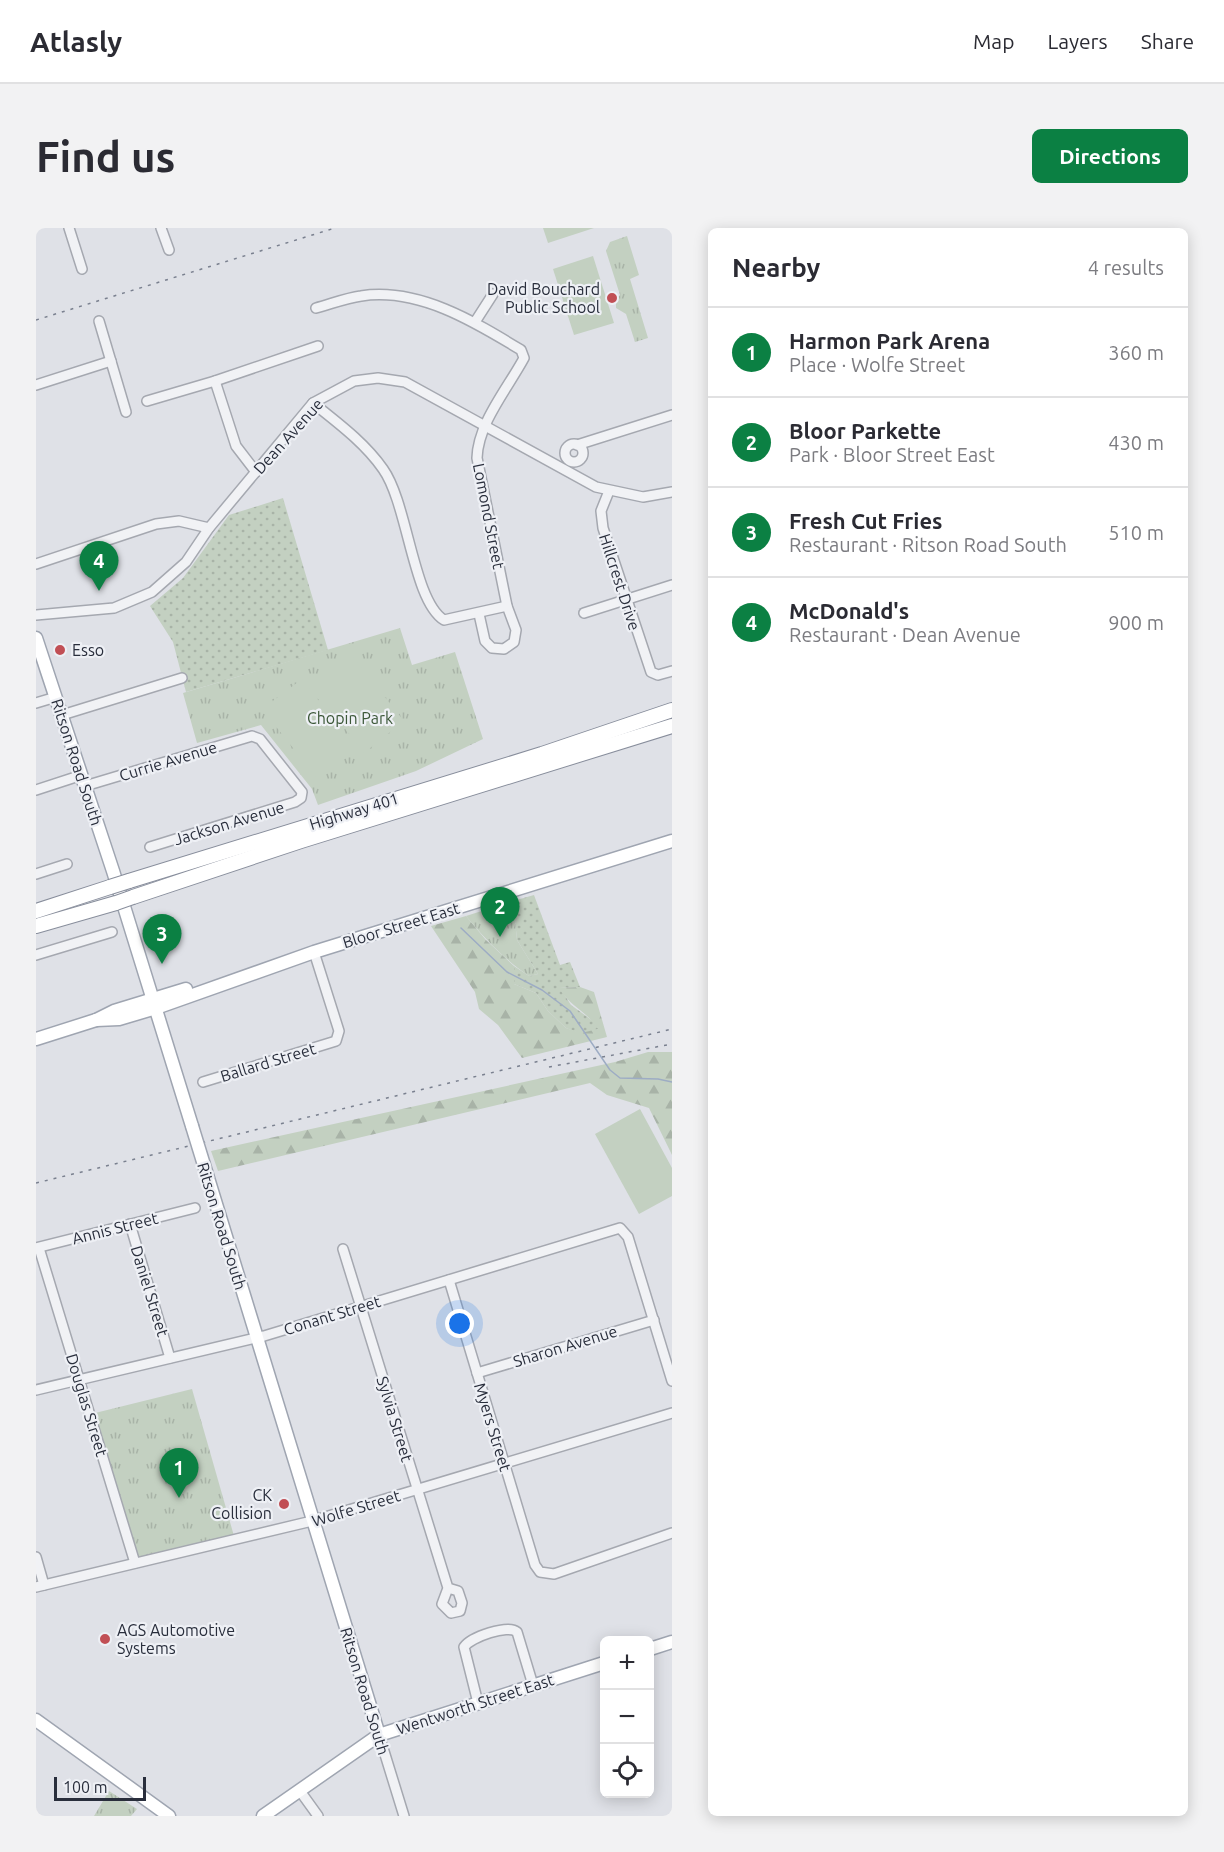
<!DOCTYPE html>
<html lang="en">
<head>
<meta charset="utf-8">
<style>
  body { margin:0; font-family:Ubuntu,sans-serif; background:#f2f2f3; color:#2b2b33 }
  .controls { position:absolute; right:18px; bottom:18px; display:grid; overflow:hidden; border-radius:9px; box-shadow:0 3px 15px #0003 }
  .controls button { width:54px; height:54px; display:grid; place-items:center; padding:0; border:0; border-bottom:2px solid #e1e1e2; background:#fff; color:#2b2b33; font:30px sans-serif }
  .scale { position:absolute; left:18px; bottom:15px; width:92px; box-sizing:border-box; padding-left:6px; border:3px solid #292e3c; border-top:0; font-size:16px; line-height:21px; white-space:nowrap; color:#292e3c; -webkit-text-stroke:4px #eef0f5; paint-order:stroke }
  .you { position:absolute; left:424px; top:1096px; width:21px; height:21px; margin:-15px; border:4px solid #fff; border-radius:50%; background:#1a73e8; box-shadow:0 0 0 9px #1a73e833 }
  .badge { display:grid; place-items:center; width:39px; height:39px; border-radius:50%; background:#0b8043; color:#fff; font-size:20px; font-weight:700 }
  .pin { position:absolute; translate:-50% -50px; filter:drop-shadow(0 2px 3px #0008) }
  .pin::after { content:''; position:absolute; top:32px; width:21px; height:18px; background:inherit; clip-path:polygon(0 0,100% 0,50% 100%) }
  .list { margin:0; padding:0; list-style:none }
  h2 { display:flex; justify-content:space-between; align-items:center; height:78px; margin:0; padding:0 24px; font-size:26px }
  h2 small { font-size:20px; font-weight:400; color:#7c7c81 }
  .list li { display:grid; grid-template-columns:39px 1fr auto; gap:18px; align-items:center; box-sizing:border-box; height:90px; padding:0 24px; border-top:2px solid #e1e1e2 }
  .list b { display:block; font-size:22px; white-space:nowrap }
  .list p { margin:0; font-size:20px; white-space:nowrap; color:#7c7c81 }
  .list em { font-size:20px; font-style:normal; color:#7c7c81 }
  .icon { flex:none; width:33px; height:33px; fill:none; stroke:currentColor; stroke-width:2; stroke-linecap:round; stroke-linejoin:round }
  .map { position:relative; flex:none; width:636px; height:1588px; overflow:hidden; border-radius:9px }
  header { display:flex; align-items:center; gap:36px; box-sizing:border-box; height:84px; padding:0 30px; background:#fff; border-bottom:2px solid #e1e1e2 }
  header strong { font-size:28px }
  nav { display:flex; gap:33px; margin-inline-start:auto; font-size:21px }
  .intro { display:flex; align-items:center; justify-content:space-between; box-sizing:border-box; height:144px; padding:0 36px }
  h1 { margin:0; font-size:42px }
  .button { padding:15px 27px; border-radius:9px; background:#0b8043; color:#fff; font-size:21px; font-weight:700 }
  main { display:flex; gap:36px; padding:0 36px }
  aside { flex:1; background:#fff; border-radius:9px; box-shadow:0 3px 15px #0003 }
  .map>svg:first-child { display:block }
</style>
</head>
<body>
<header>
<strong>Atlasly</strong>
<nav><a>Map</a><a>Layers</a><a>Share</a></nav>
</header>
<div class="intro"><h1>Find us</h1><a class="button">Directions</a></div>
<main>
<div class="map">
<svg width="636" height="1588" viewBox="0 0 636 1588">
  <defs>
    <pattern id="grass-dots" width="8" height="8" patternUnits="userSpaceOnUse" patternTransform="scale(1.5)"><rect width="8" height="8" fill="#c3d0c1"/><path d="M2 2h.1M6 6h.1" fill="none" stroke="#a8b3a7" stroke-width="1.8" stroke-linecap="round"/></pattern>
    <pattern id="forest-firs" width="22" height="20" patternUnits="userSpaceOnUse" patternTransform="scale(1.5)"><rect width="22" height="20" fill="#c3d0c1"/><path d="M5 1l3.5 6h-7zM16 11l3.5 6h-7z" fill="#a8b3a7"/></pattern>
    <pattern id="park-tufts" width="24" height="20" patternUnits="userSpaceOnUse" patternTransform="scale(1.5)"><rect width="24" height="20" fill="#c3d0c1"/><path d="M3 7l-1-3M5 7V3M7 7l1-3M15 17l-1-3M17 17v-4M19 17l1-3" fill="none" stroke="#a8b3a7"/></pattern>
  </defs>
  <rect width="100%" height="100%" fill="#dfe1e7"/>
  <g fill="url(#grass-dots)">
    <path d="M247,270L292,422L150,464L137,414L114,378L147,350L193,287Z"/>
    <path d="M498,667L524,737L534,734L544,759L524,760L535,777L557,793L563,801L545,806L530,800L512,783L500,765L478,756V738L493,748L502,746L481,712L477,673Z"/>
  </g>
  <g fill="url(#forest-firs)">
    <path d="M430,688L450,712L478,738V756L500,765L512,783L530,800L545,805L562,801C552,784 534,779 523,760L544,759L558,764L571,809L486,830L462,797L443,781L439,764L395,698Z"/>
    <path d="M612,824H636V927L613,880L571,867L554,855L182,943L175,923L579,834Z"/>
  </g>
  <g fill="url(#park-tufts)">
    <path d="M591,8L603,47L594,51L612,110L599,114L590,86L580,80V72L584,67L570,23L574,14Z"/>
    <path d="M364,400L376,437L419,424L447,511L380,543L282,577L276,561L225,497L161,515L147,465Z"/>
    <path d="M477,673L481,712L502,746L493,748C468,731 449,711 430,688Z"/>
    <path d="M156,1161L198,1308L100,1332L55,1186Z"/>
    <path d="M73,1563L101,1581L95,1588H58Z"/>
  </g>
  <g fill="#c3d0c1">
    <path d="M507,0H558L512,15Z"/>
    <path d="M557,28L578,95L538,107L517,41Z"/>
    <path d="M317,429L368,493L328,525L278,461Z"/>
    <path d="M266,451L319,519L280,549L226,481Z"/>
    <path d="M604,881L636,940V968L603,986L559,906Z"/>
  </g>
  <g fill="none" stroke-linecap="round" stroke-linejoin="round">
    <path stroke="#9dacc4" stroke-width="1.5" d="M425,700L471,744L506,762L534,783L574,842L584,850L622,851L636,854"/>
    <g stroke="#a5a8b0" stroke-width="12">
      <g id="minor">
        <path d="M33,0L46,41"/>
        <path d="M125,0L133,22"/>
        <path d="M280,80C295,76 310,70 325,68C382,59 439,94 485,122L488,130C472,160 442,195 441,230L471,378L480,402L478,414L468,421L456,420L449,413L443,386"/>
        <path d="M63,93L90,184"/>
        <path d="M439,94L457,66"/>
        <path d="M179,153L200,218L220,244"/>
        <path d="M0,157L75,133"/>
        <path d="M111,173L179,153L282,118"/>
        <path d="M277,175C302,195 329,215 347,241C372,276 377,373 408,392L471,378"/>
        <circle cx="538" cy="225" r="9"/>
        <path d="M541,217L636,187"/>
        <path d="M573,263L565,283L567,300L615,444L622,447L636,443"/>
        <path d="M0,336L120,296L143,293L173,300"/>
        <path d="M548,385L636,357"/>
        <path d="M0,387L78,380L116,364L150,334L173,300L277,175L318,153L342,150L369,154L560,259L607,269L636,264"/>
        <path d="M0,475L20,469"/>
        <path d="M26,487L146,450"/>
        <path d="M49,558L216,508L224,511L266,564L265,570L259,574L114,619"/>
        <path d="M0,562L46,547"/>
        <path d="M0,646L31,636"/>
        <path d="M0,727L76,704"/>
        <path d="M167,854L300,813L303,803L278,724"/>
        <path d="M94,996L134,1130"/>
        <path d="M0,1020L159,980"/>
        <path d="M3,1020L99,1335"/>
        <path d="M307,1021L412,1360L422,1363L426,1375L424,1383L415,1385L406,1376L412,1360"/>
        <path d="M413,1052L499,1337L504,1344L518,1346L636,1305"/>
        <path d="M441,1145L618,1092"/>
        <path d="M0,1162L228,1108L584,1000L592,1009L636,1153"/>
        <path d="M0,1329L8,1357"/>
        <path d="M0,1359L276,1293L636,1185"/>
        <path d="M442,1475L428,1419C435,1409 472,1396 481,1404L497,1457"/>
        <path d="M343,1507L368,1588"/>
        <path d="M264,1563L282,1588"/>
      </g>
    </g>
    <g stroke="#9fa5b1" stroke-width="15">
      <g id="major">
        <path d="M0,410L77,643L156,898"/>
        <path d="M60,792L83,791L120,780L278,724L636,613"/>
        <path d="M0,811L60,792L78,783L150,761"/>
        <path d="M168,937L343,1507"/>
        <path d="M614,1421L636,1414"/>
        <path d="M0,1492L133,1588"/>
        <path d="M227,1588L343,1507L568,1435"/>
      </g>
    </g>
    <g stroke="#888e9c" stroke-width="16">
      <g id="highway">
        <path d="M93,653L506,526L636,482"/>
        <path d="M97,669L265,613L636,498"/>
        <path d="M0,683L74,659"/>
        <path d="M0,698L80,675"/>
      </g>
    </g>
    <use href="#minor" stroke="#f1f2f5" stroke-width="9"/>
    <use href="#major" stroke="#fff" stroke-width="12"/>
    <use href="#highway" stroke="#fff" stroke-width="14"/>
    <g stroke="#7a808f" stroke-width="1.5" stroke-dasharray="3 6" stroke-linecap="butt">
      <path d="M0,92L299,0"/>
      <path d="M513,839L636,816"/>
      <path d="M0,955L636,801"/>
    </g>
    <g stroke="#9fa5b1" stroke-width="15" stroke-linecap="butt">
      <path id="major-bridge" d="M156,898L168,937"/>
    </g>
    <g stroke="#888e9c" stroke-width="16" stroke-linecap="butt">
      <g id="highway-bridge">
        <path d="M74,659L93,653"/>
        <path d="M80,675L97,669"/>
      </g>
    </g>
    <use href="#major-bridge" stroke="#fff" stroke-width="12"/>
    <use href="#highway-bridge" stroke="#fff" stroke-width="14"/>
  </g>
  <g fill="#c14f55" stroke="#eef0f5" stroke-width="2">
    <circle cx="576" cy="70" r="6"/>
    <circle cx="24" cy="422" r="6"/>
    <circle cx="248" cy="1276" r="6"/>
    <circle cx="69" cy="1411" r="6"/>
  </g>
  <g text-anchor="middle" stroke-width="4.5" stroke-linejoin="round" paint-order="stroke">
    <g font-size="16" fill="#292e3c" stroke="#eef0f5" text-anchor="end">
      <text x="564" y="67">David Bouchard<tspan x="564" dy="18">Public School</tspan></text>
      <text x="36" y="428" text-anchor="start">Esso</text>
      <text x="236" y="1273">CK<tspan x="236" dy="18">Collision</tspan></text>
      <text x="81" y="1408" text-anchor="start">AGS Automotive<tspan x="81" dy="18">Systems</tspan></text>
    </g>
    <g font-size="16" fill="#292e3c" stroke="#eef0f5">
      <text transform="translate(252 208) rotate(-48)" y="6">Dean Avenue</text>
      <text transform="translate(453 288) rotate(79)" y="6">Lomond Street</text>
      <text transform="translate(584 354) rotate(72)" y="6">Hillcrest Drive</text>
      <text transform="translate(132 533) rotate(-17)" y="6">Currie Avenue</text>
      <text transform="translate(41 534) rotate(72)" y="6">Ritson Road South</text>
      <text transform="translate(318 583) rotate(-17)" y="6">Highway 401</text>
      <text transform="translate(193 595) rotate(-17)" y="6">Jackson Avenue</text>
      <text transform="translate(365 697) rotate(-17)" y="6">Bloor Street East</text>
      <text transform="translate(232 834) rotate(-17)" y="6">Ballard Street</text>
      <text transform="translate(186 998) rotate(73)" y="6">Ritson Road South</text>
      <text transform="translate(79 1000) rotate(-14)" y="6">Annis Street</text>
      <text transform="translate(114 1063) rotate(73)" y="6">Daniel Street</text>
      <text transform="translate(296 1087) rotate(-17)" y="6">Conant Street</text>
      <text transform="translate(529 1118) rotate(-17)" y="6">Sharon Avenue</text>
      <text transform="translate(51 1177) rotate(73)" y="6">Douglas Street</text>
      <text transform="translate(359 1191) rotate(73)" y="6">Sylvia Street</text>
      <text transform="translate(457 1199) rotate(73)" y="6">Myers Street</text>
      <text transform="translate(320 1280) rotate(-17)" y="6">Wolfe Street</text>
      <text transform="translate(329 1463) rotate(73)" y="6">Ritson Road South</text>
      <text transform="translate(439 1476) rotate(-18)" y="6">Wentworth Street East</text>
    </g>
    <g font-size="16" fill="#3b5738" stroke="#eef0f5">
      <text x="314" y="496">Chopin Park</text>
    </g>
  </g>
</svg>
<div class="controls">
<button>+</button>
<button>−</button>
<button><svg class="icon" aria-label="locate" viewBox="0 0 24 24"><circle cx="12" cy="12" r="6"/><path d="M12 2v4M12 18v4M2 12h4M18 12h4"/></svg></button>
</div>
<div class="scale">100 m</div>
<div class="you"></div>
<div class="pin badge" style="left:143px;top:1270px">1</div>
<div class="pin badge" style="left:464px;top:709px">2</div>
<div class="pin badge" style="left:126px;top:736px">3</div>
<div class="pin badge" style="left:63px;top:363px">4</div>
</div>
<aside>
<h2>Nearby<small>4 results</small></h2>
<ul class="list">
<li><span class="badge">1</span><div><b>Harmon Park Arena</b><p>Place · Wolfe Street</p></div><em>360 m</em></li>
<li><span class="badge">2</span><div><b>Bloor Parkette</b><p>Park · Bloor Street East</p></div><em>430 m</em></li>
<li><span class="badge">3</span><div><b>Fresh Cut Fries</b><p>Restaurant · Ritson Road South</p></div><em>510 m</em></li>
<li><span class="badge">4</span><div><b>McDonald's</b><p>Restaurant · Dean Avenue</p></div><em>900 m</em></li>
</ul>
</aside>
</main>
</body>
</html>
